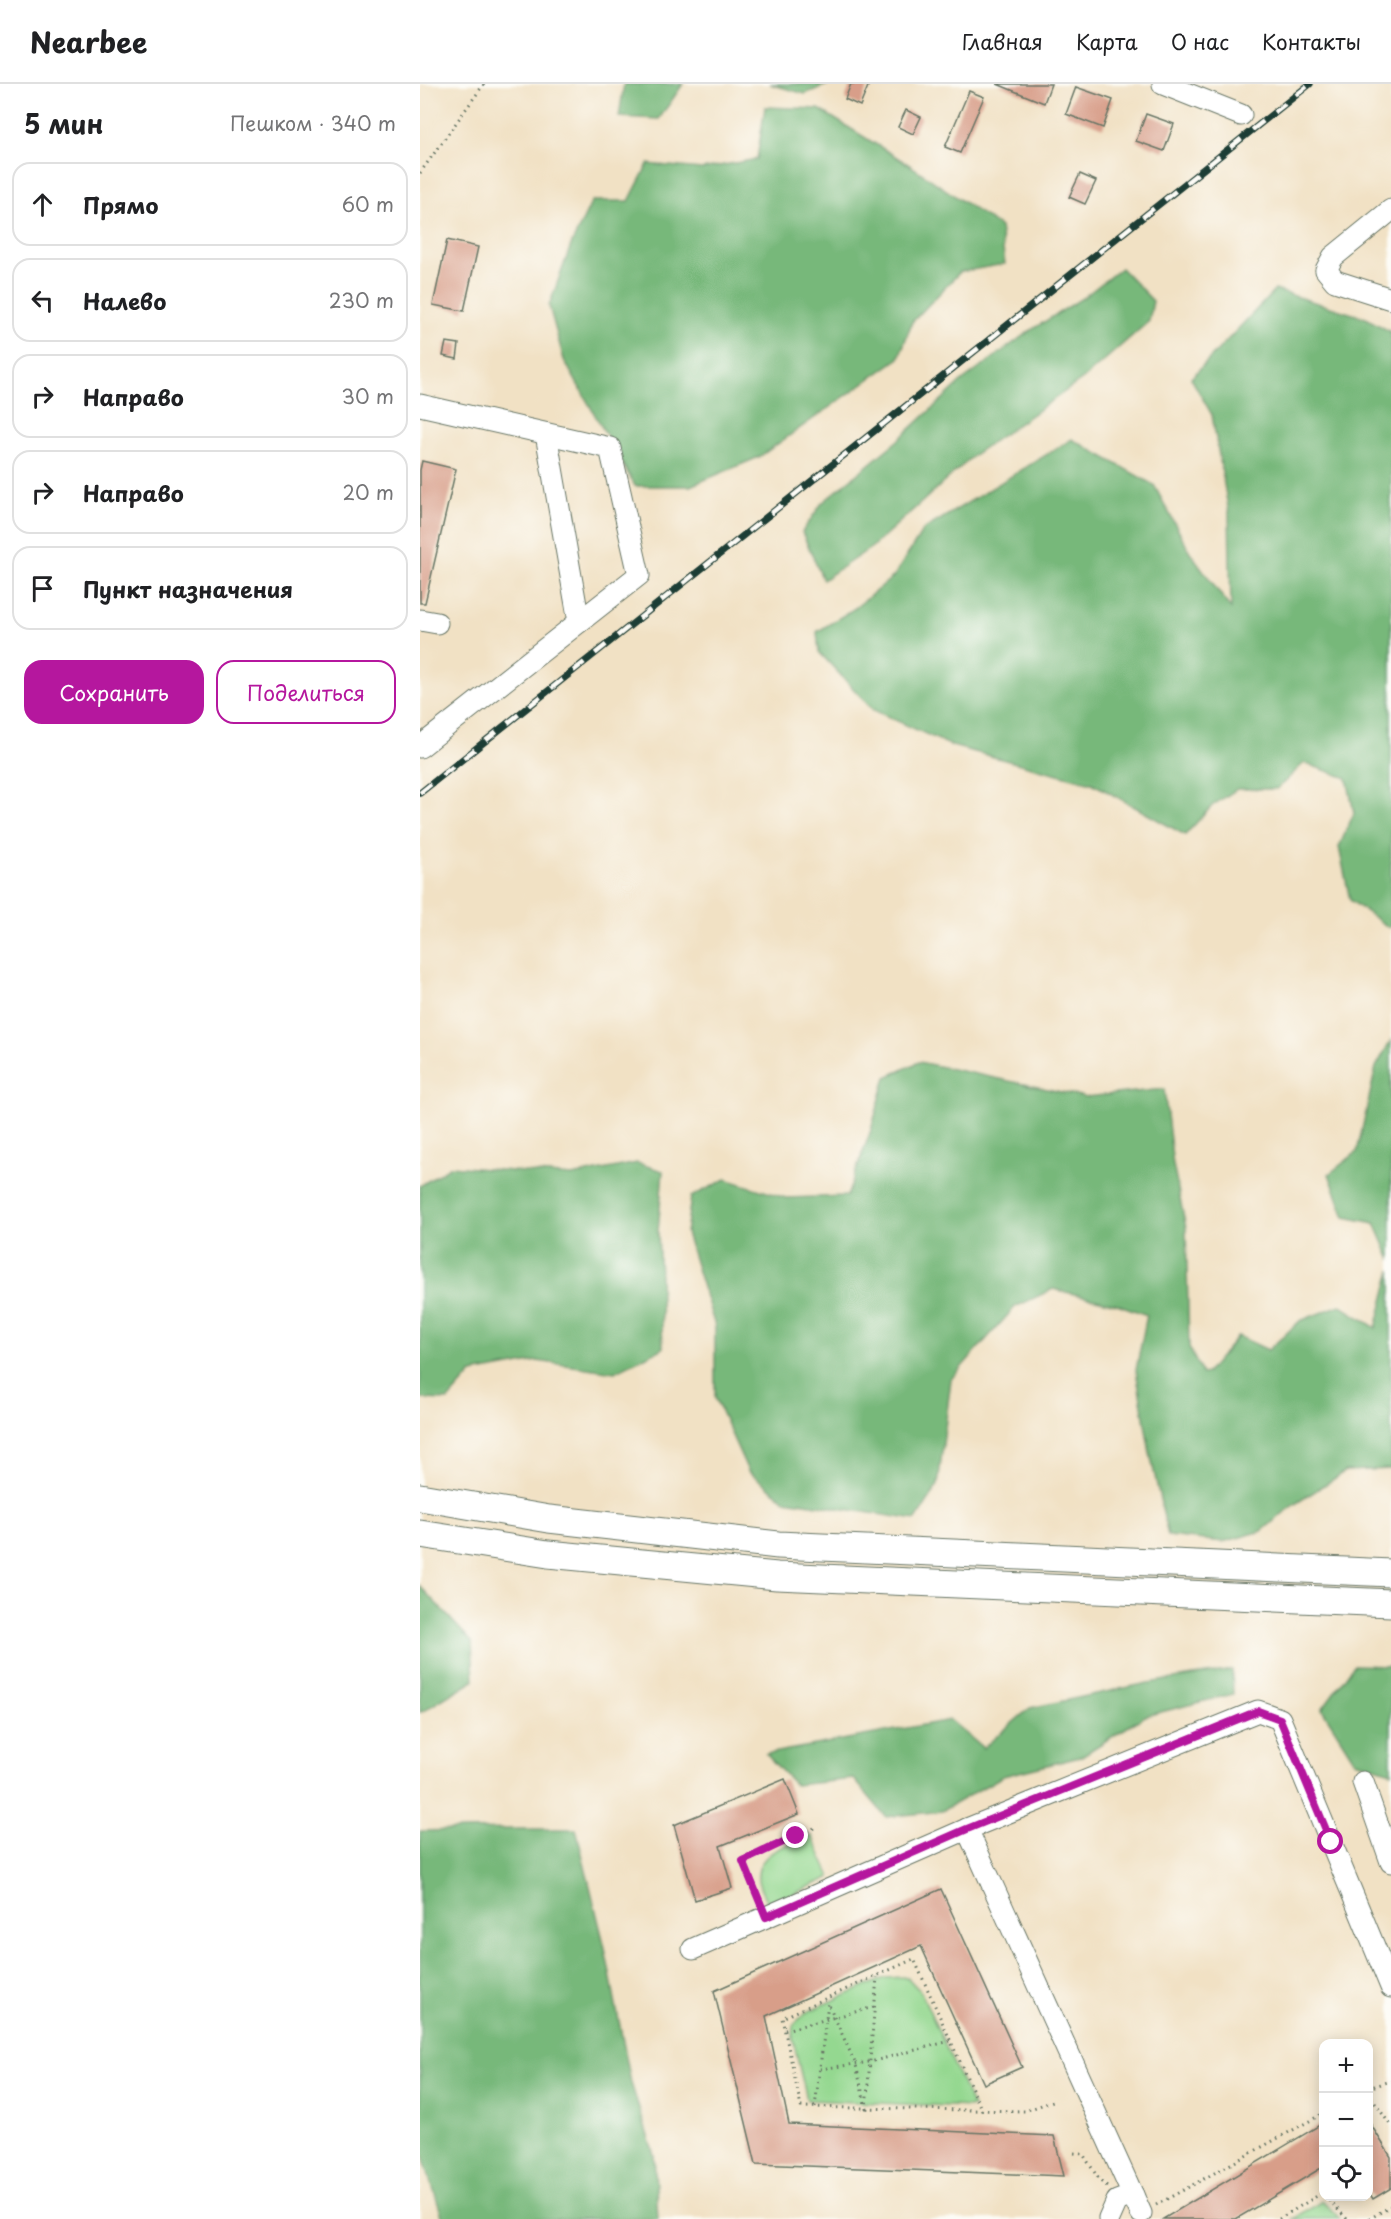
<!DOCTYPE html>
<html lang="ru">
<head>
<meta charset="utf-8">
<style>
  body { margin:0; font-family:"Playpen Sans",sans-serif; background:#f6f6f6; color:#202124 }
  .controls { position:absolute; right:18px; bottom:18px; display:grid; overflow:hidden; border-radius:12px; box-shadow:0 3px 15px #0003 }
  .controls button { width:54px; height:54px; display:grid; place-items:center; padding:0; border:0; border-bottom:2px solid #e0e0e0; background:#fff; color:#202124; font:30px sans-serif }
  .stop { position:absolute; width:18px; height:18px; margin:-14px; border:4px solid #b5179e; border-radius:50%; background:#fff }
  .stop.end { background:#b5179e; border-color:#fff; box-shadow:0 2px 6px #0008 }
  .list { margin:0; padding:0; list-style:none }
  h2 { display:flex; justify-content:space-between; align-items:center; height:78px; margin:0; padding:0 24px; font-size:26px }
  h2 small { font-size:20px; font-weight:400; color:#757577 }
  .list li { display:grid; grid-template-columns:39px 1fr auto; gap:18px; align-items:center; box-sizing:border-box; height:84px; margin:0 12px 12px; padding:0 12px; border:2px solid #e0e0e0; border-radius:18px }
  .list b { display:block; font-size:22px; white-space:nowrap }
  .list em { font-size:20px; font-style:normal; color:#757577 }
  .actions { display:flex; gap:12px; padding:18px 24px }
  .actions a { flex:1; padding:14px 0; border:2px solid #b5179e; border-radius:18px; text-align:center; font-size:21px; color:#b5179e }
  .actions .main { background:#b5179e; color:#fff }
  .icon { flex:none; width:33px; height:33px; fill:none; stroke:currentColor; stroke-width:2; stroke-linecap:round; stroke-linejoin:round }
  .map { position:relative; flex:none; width:971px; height:2135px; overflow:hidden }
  header { display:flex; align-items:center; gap:36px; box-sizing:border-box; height:84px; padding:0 30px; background:#fff; border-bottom:2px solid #e0e0e0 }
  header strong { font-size:28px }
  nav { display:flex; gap:33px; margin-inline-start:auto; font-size:21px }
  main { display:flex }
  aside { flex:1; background:#fff }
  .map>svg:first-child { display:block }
</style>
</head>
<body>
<header>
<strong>Nearbee</strong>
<nav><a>Главная</a><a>Карта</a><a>О нас</a><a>Контакты</a></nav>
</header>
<main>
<aside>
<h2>5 мин<small>Пешком · 340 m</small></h2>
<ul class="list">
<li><svg class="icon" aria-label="ahead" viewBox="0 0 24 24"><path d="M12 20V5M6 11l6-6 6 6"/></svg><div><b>Прямо</b></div><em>60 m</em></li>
<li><svg class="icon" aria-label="left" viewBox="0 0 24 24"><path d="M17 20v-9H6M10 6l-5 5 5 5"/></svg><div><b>Налево</b></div><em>230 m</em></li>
<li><svg class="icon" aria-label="right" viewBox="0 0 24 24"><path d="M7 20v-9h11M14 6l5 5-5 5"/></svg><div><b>Направо</b></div><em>30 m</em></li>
<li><svg class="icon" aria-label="right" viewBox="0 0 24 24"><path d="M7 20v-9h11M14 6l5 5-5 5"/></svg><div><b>Направо</b></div><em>20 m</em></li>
<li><svg class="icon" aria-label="arrive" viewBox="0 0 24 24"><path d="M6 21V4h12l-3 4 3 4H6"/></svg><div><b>Пункт назначения</b></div></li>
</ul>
<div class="actions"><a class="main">Сохранить</a><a>Поделиться</a></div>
</aside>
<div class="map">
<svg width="971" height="2135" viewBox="0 0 971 2135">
  <rect width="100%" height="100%" fill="#fdfcf7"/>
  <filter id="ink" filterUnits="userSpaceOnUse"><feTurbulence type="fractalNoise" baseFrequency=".0167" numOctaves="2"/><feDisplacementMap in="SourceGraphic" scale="12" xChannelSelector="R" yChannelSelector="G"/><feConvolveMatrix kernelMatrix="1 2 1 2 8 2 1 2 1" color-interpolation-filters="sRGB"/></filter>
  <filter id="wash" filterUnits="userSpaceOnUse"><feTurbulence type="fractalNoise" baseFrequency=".008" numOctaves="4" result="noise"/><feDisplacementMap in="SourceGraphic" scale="24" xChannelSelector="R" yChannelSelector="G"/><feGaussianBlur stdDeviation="1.35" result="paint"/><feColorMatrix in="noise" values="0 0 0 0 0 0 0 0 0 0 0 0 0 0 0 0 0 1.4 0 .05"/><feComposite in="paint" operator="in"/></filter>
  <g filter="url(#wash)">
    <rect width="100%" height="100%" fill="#f1e1c4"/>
    <g fill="#94d890" stroke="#5a8a62" stroke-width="1.5">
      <path d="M392,1752L411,1793L348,1821C345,1813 338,1803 338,1795C336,1766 372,1760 392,1752Z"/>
      <path d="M487,1893L501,1908L553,2023L387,2016L373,1956L374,1940L387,1928L465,1894Z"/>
      <path d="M903,2117L920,2135H873Z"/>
    </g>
    <g fill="#77b87a" stroke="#4b7a57" stroke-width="1.5">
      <path d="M204,0H263L239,35L199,33Z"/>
      <path d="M350,0H409L385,10Z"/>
      <path d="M345,23L399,25L491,82L580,143L585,180L540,188L492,238L479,274L339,373L270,402H215L144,276L129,222L151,161L172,117H209L228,80L282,85L337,75Z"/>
      <path d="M701,184L733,217L729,237L663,295L555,370L452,463L403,496L382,448L402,419L477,357L541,298L608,248L664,213Z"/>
      <path d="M855,206L946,234L971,248V841L969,844L930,816L919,763L934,729L927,694L884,679L857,705H817L792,722L765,751L672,699L532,662L453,626L399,568L397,548L435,524L474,492L503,446L652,355L734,401L770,468L811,525L809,429L792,331L771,294Z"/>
      <path d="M971,956V1176L955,1139L925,1133L909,1090L937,1068L956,983Z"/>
      <path d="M499,978L665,1013L744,1005L753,1081L766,1144L769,1263L782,1290L787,1289L818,1252L848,1266L880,1237L920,1221L956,1244L971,1186V1385L926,1387L872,1422L842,1447L803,1458L748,1452L730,1369L716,1286L727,1231L697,1220L633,1205L595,1223L531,1295L518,1401L496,1436L365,1416L328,1387L295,1314V1242L266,1149L271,1113L306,1095L366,1114L427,1112L451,1046L466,993Z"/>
      <path d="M217,1079L243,1087L238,1148L243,1264L195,1288L117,1277L52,1289L28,1316L0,1315V1102L31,1082L152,1092Z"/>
      <path d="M0,1502L52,1558L54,1596L0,1629Z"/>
      <path d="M934,1581L971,1582V1688L935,1677L902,1625Z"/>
      <path d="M812,1586L813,1610L725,1632L660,1673L583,1692L522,1727L466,1733L434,1695L375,1701L346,1670L530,1636L563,1664L610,1624L728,1599Z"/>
      <path d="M93,1745H156L185,1864L211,1999L234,2071L238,2135H23L0,2064V1747Z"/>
    </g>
    <g id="blocks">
      <g fill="#d89e89">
        <path d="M431,0H449L440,22L425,15Z"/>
        <path d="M577,0H631L624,19Z"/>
        <path d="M656,3L693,16L683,44L646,30Z"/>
        <path d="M549,7L564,13L540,69L525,63Z"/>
        <path d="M486,26L501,33L493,50L478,43Z"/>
        <path d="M726,30L754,40L744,67L716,57Z"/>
        <path d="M660,90L676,97L665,120L649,113Z"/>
        <path d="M27,156L58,163L44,227L13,221Z"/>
        <path d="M26,258L39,260L37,275L23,272Z"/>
        <path d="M2,377L36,385L5,519H0V386Z"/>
        <path d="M365,1695L379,1730L300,1762L312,1804L275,1816L254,1741Z"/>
        <path d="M521,1805L602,1983L564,2000L501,1862L346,1932L369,2040L634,2052L644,2092L336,2080L294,1907Z"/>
        <path d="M948,2036L971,2073V2104L953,2115L948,2107Z"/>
        <path d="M903,2039V2083L816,2135H743Z"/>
      </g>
    </g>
  </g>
  <g filter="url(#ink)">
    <use href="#blocks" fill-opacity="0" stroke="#687666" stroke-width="1.5"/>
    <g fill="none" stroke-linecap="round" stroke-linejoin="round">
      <g stroke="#687666" stroke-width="23">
        <g id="minor">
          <path d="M743,0L821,31"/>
          <path d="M971,126L913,173L906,186L915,197L971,215"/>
          <path d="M0,321L190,364L219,491L0,663"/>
          <path d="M126,350L159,538"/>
          <path d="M0,536L17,539"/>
          <path d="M943,1698L971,1778"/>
          <path d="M547,1745L838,1627L860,1635L971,1903"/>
          <path d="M273,1865L547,1745L721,2129"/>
          <path d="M689,2135L697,2117L713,2111"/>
        </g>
      </g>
      <g stroke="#687666" stroke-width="29">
        <g id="major">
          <path d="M0,1413L129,1435L358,1461L971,1489"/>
          <path d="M0,1450L128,1470L357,1492L971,1519"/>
        </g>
      </g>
      <g stroke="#687666" stroke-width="3" stroke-dasharray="1.5 4.5" stroke-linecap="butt">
        <path d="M0,89L64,0"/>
        <path d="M339,1817L323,1777L394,1744"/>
        <path d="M365,1946L454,1923"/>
        <path d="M400,1985L450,1978L530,1957"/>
        <path d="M948,2004L971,1997"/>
        <path d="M948,2009L971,2042"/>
        <path d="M395,2023L408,1919L436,1981L446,2024L457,1893"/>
        <path d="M562,2027L494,1875L362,1934L381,2023L605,2027L633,2017"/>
        <path d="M654,2069L663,2070L680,2097L687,2102"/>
        <path d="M905,2112L927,2135"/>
        <path d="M736,2121L904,2029"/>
        <path d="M859,2135L902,2109L904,2111"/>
        <path d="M949,2135L971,2122"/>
      </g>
      <use href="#minor" stroke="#fff" stroke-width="21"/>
      <use href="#major" stroke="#fff" stroke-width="27"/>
      <g stroke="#1f3d34" stroke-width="7">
        <path id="rail" d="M0,709L890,0"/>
      </g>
      <use href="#rail" stroke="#fdfcf7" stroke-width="4.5" stroke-dasharray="14" stroke-linecap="butt"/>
    </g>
  </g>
  <g fill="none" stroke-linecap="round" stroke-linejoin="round" filter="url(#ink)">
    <path stroke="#b5179e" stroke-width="8" d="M376,1752L323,1777L346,1833L547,1745L838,1627L860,1635L911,1758"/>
  </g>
</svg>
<div class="controls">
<button>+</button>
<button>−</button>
<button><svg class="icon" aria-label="locate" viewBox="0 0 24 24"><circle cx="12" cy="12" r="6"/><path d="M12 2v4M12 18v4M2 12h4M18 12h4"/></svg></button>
</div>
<div class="stop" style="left:911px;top:1758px"></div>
<div class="stop end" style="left:376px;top:1752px"></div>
</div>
</main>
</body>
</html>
